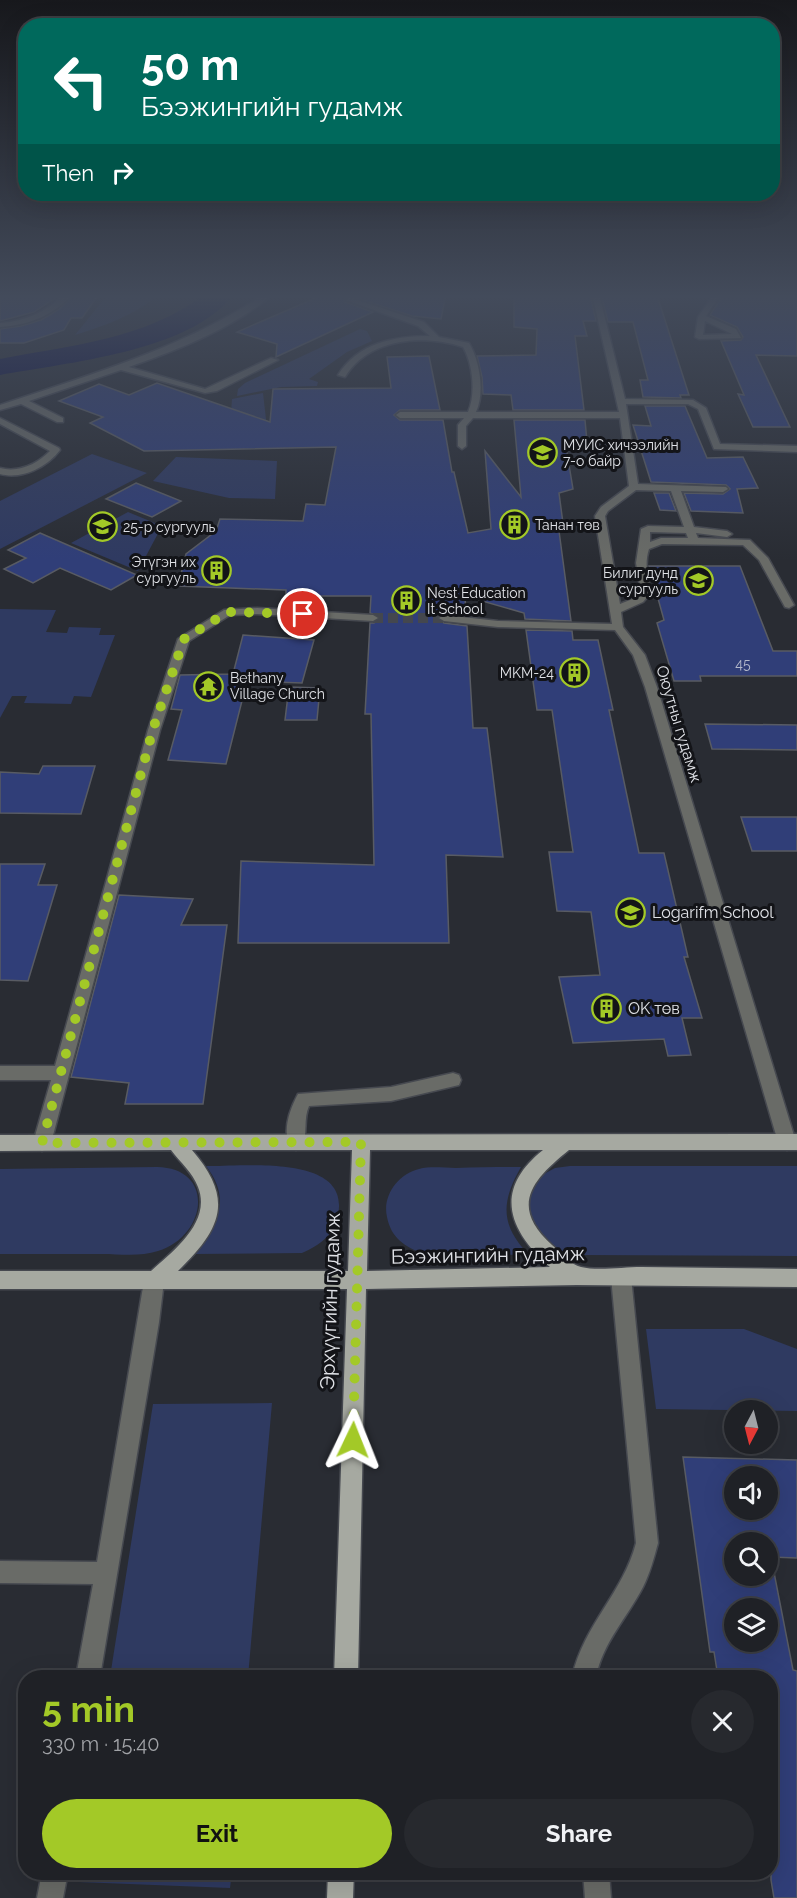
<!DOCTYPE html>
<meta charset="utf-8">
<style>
:root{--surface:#1f2126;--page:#27292e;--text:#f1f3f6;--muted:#a1a3a7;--line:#3c3e43;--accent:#a3c927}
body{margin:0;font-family:Raleway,sans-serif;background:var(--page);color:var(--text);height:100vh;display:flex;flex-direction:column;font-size:22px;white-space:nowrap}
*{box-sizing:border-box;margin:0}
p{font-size:20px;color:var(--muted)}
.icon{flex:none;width:33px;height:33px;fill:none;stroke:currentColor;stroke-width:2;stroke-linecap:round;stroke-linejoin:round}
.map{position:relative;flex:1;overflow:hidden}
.sheet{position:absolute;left:18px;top:1670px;width:760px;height:210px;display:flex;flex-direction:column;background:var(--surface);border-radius:24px;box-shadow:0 6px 24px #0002,0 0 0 2px var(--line)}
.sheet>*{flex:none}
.top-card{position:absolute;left:18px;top:18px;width:762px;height:183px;border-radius:24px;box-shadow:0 6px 24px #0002,0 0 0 2px var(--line);background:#00695c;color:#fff;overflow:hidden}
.needle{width:39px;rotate:187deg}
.controls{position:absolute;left:724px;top:1400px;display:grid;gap:12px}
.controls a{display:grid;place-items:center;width:54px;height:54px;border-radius:50%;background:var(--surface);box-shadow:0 6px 24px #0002,0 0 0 2px var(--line);font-size:30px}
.pin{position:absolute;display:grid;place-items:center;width:51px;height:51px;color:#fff;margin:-26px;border:3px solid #fff;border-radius:50%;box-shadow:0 2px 6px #0007}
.me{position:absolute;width:66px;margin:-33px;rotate:2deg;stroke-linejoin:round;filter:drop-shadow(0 0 4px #0008)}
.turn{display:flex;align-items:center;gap:21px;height:126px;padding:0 24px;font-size:27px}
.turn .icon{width:78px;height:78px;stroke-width:2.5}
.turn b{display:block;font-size:42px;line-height:51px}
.then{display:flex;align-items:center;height:57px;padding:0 24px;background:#0003;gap:12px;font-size:22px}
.round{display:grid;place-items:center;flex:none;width:63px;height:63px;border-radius:32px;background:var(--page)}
.head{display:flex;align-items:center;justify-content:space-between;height:102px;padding:0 24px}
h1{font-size:36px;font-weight:700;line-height:45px;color:var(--accent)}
.primary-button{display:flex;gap:12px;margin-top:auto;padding:12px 24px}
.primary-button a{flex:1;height:69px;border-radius:36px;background:var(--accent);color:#111;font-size:24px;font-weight:700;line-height:69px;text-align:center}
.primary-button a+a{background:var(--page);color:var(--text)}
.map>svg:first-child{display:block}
.green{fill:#2f3a61}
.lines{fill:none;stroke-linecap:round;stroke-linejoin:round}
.river{fill:#080c42;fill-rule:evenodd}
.building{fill:#303e78;stroke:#585b63;stroke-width:1.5;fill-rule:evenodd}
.minor-tunnel{stroke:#44474e;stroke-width:10;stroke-dasharray:10 5;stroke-linecap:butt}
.minor-casing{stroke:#464950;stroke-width:3}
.major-casing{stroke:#464950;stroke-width:3}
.minor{fill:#696b67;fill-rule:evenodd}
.major{fill:#a6a9a1;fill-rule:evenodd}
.route{stroke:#a3c927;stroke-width:10;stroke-dasharray:0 18}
.labels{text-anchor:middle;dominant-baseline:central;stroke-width:6;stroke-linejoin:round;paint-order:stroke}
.far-poi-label{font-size:14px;fill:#e0e2e7;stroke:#131418;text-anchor:start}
.number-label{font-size:14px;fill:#b4b9cb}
.street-label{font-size:16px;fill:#e0e2e7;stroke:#131418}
.poi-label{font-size:16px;fill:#e0e2e7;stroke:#131418;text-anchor:start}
.near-street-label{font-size:20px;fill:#e0e2e7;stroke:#131418}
</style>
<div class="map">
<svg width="797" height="1898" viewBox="0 0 797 1898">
<rect width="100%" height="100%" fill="#292c33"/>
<path class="green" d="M108,294H159C134,316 106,325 75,335Z
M360,329L367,331L372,341L347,352L309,379L318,382L317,386L281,387L237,396L238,389L245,383Z
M263,393L267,428L230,429L232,399Z
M92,454L147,473L0,549V501Z
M176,457L277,461L275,499L229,498L153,481Z
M128,512L162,526L138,571L71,543Z
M0,609L56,610L46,632L67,633L69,627L101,628L99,635H115L91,697L74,696L71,704L24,703L27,696H12L0,718Z
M206,1166C242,1167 351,1153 338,1215C334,1235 320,1245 302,1253L194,1254C216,1224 233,1201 206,1166Z
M570,1166H797V1256L581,1255L557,1250L534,1228L528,1210V1196L540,1176L555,1168Z
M157,1167C216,1168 207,1236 158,1251C140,1257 120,1254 102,1254C68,1254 34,1254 0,1254V1169Z
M521,1167C501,1202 500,1225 529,1255L424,1254C405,1247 391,1238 387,1217C382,1196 398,1174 419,1169C431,1166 444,1168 456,1168C478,1167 499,1167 521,1167Z
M646,1329H744L797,1349V1411L656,1409Z
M272,1403L248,1677H110L153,1404Z
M79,1872H232L230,1888L78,1882Z"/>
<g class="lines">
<path class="river" d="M205,294H233C194,351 64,363 0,375V359C71,345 145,340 205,294Z"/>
</g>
<path class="building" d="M0,294H61L34,312L0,321Z
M74,294H99L82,318H71L64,330L24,343H0V329L21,326L41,320L58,310Z
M325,294H446L441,319L412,316L347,295L344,299L345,302L373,312L276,357L277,344L237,332Z
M514,294H590L596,321H583L587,336H575L584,410H513L511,395L483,394L482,377L477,356L536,355L537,329L514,327Z
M601,294L657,295L689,395H680L681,398L643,397L640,380H648L633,322H608Z
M797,294V356L756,355L790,427H753L738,394L744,395L721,341L741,340L743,337L737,327L710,315L723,295Z
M429,356L440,410H400L394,415L400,420H443L452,472H454L468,533L491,529L485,451L521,497L514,420H585L587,442L565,441L573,489L559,493L564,531H559L571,621L525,619L524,613L465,596L466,615L444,613L437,617L444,623L467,626L473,728H487L503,857L446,855L449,943H238L241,861L374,865L371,714H365L370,623H374L380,617L370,613L371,596H286V590L178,586L186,554L216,531L220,519L303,521L306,504L325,505L336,447L144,451L90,423L103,417L59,401L99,384L129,395L157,383L270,422L273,389L391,388L387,357Z
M645,406H685L707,458L743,457L758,488L737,489L743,513L691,511L684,493L723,494L730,489L726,485L651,482L633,425L651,426Z
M136,483L181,501L152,517L106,499Z
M654,493H669L676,511L660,510Z
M40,533L137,575L111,590L60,568L33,583L4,569L26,558L8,550Z
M649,566H740L773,651H797V676H700L701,681H674L657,623L664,620Z
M526,630L572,631L573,640H598L613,710H609L639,853H664L688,957H684L702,1018H682L691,1055L668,1056L664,1039L573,1043L559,977L600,975L591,912L557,911L549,852H573L552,710H537Z
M243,635L314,640L302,683L247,681L226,764L168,760L182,710L171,709L180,675L233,674Z
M289,687L320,688L317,720H285Z
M705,724L797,725V750L712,749Z
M43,766H95L81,814L0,813V772L39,774Z
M741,817H797V851H752Z
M0,864H45L38,885H57L28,981L0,980Z
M119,895L193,899L181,925H227L203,1104H125L129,1083L71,1077Z
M683,1457L797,1460V1558L771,1557L793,1670L797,1671V1898H774L771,1880V1677H718L714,1652H710ZM735,1476H768V1509H735ZM735,1542H768V1575H735ZM735,1608H768V1641H735Z"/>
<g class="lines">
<path class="minor-tunnel" d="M373,618H444"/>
<defs>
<path id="minor" d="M65,294H72C53,316 29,325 0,327V323C26,321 46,312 65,294Z
M265,294H273C234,328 178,350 129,367L205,389L271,358L278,360L217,391L205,393L121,370L29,401L63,418V422H57L21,404L0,410V405C92,374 183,348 265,294Z
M592,294H599L625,399L693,400L706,408L720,444L797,446V452L714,449L698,409L688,404H626L638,484L726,487L728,489L723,492L681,491L694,527L727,531L732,534L727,537L696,533L698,538L750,540L768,558L794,605L789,608L785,607L759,560L743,545L662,544L649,549C644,564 648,578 651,593L643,602L621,612L623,627L645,655L657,687L796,1142L793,1147L787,1150L781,1147L778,1142L645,687L633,655L615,630L498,627L444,621L439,618L444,615L498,621L612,624L595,516L601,507L629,486L620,418H473L466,426V446L462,449L458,446V425L464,418H400L396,415L400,412H468C476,394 473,364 463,347C423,334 369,338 345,377L338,375C358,343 394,336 430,336L418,326L346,300L348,297L424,322L439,337L469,343C480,361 485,393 476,412H619ZM636,490L671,491L684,527L648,526L641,529L636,563L641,592L635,598L620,604L605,516L608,511ZM650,532L686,533L688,538H661L650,542Z
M714,294H721L706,316L736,329L741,338L699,339L695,337L698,317ZM705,321L730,333L732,334L703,335Z
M0,418L59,448L60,450C47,467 22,480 0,474V468C19,473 37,464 50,451L0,424Z
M257,608L373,615L378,618L373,621L257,614L230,615L189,641L160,730L51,1143L48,1148L42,1151L36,1148L33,1143L51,1080H0V1066H55L148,730L178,639L224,610Z
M453,1073L459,1075L461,1080L459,1085L391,1101L309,1106C303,1119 308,1134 302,1147L296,1150L290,1147C282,1130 290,1109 298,1094L391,1087Z
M621,1268L628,1271L631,1277L658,1543C654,1558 650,1573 643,1587C627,1618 603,1642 596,1677H572C584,1624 623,1593 636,1543L611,1277L614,1271Z
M154,1272L161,1275L164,1281L159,1322L100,1677H76L93,1584L0,1583V1561L97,1562L144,1281L147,1275Z
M42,1872H68L63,1898H37Z
M583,1872H609L611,1898H585Z"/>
<path id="major" d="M797,1134V1150H569C532,1180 509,1206 552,1245C560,1252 571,1265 581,1267C597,1271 624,1267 641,1267C693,1268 745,1268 797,1269V1287L577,1285L366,1289L358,1677H334L347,1289H0V1271H151C173,1251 212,1222 198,1187C193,1173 180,1162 171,1150L0,1151V1135ZM192,1150H352L348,1271H178C221,1229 235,1200 192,1150ZM370,1150H543C493,1190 508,1230 550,1267L367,1271Z
M328,1872H354L353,1898H327Z"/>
</defs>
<use href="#minor" class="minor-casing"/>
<use href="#major" class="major-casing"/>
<use href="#minor" class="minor"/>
<use href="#major" class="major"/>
</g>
<linearGradient id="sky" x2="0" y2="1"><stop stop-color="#17181c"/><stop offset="0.53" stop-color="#434b5b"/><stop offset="1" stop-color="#434b5b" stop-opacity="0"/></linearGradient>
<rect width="797" height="560" fill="url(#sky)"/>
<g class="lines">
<path class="route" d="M303,614L228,612L184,639L153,729L42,1143L361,1142L353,1440"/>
</g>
<defs>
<symbol id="university-ring" viewBox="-11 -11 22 22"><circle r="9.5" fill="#131418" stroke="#a3c927" stroke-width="1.5"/><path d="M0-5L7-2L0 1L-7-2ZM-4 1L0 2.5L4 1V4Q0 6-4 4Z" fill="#a3c927"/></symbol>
<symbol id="building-ring" viewBox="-11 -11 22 22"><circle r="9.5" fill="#131418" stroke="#a3c927" stroke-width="1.5"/><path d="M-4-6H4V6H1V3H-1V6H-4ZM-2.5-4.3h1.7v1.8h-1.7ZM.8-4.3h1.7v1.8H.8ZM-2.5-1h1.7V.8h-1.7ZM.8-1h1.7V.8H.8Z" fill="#a3c927"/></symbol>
<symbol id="school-ring" viewBox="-11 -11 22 22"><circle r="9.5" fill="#131418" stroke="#a3c927" stroke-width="1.5"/><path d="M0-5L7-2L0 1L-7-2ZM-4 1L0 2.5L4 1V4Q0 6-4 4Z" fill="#a3c927"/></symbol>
<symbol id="temple-ring" viewBox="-11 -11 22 22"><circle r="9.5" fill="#131418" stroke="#a3c927" stroke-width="1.5"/><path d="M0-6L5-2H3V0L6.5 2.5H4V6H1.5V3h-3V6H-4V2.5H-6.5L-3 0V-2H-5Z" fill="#a3c927"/></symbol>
</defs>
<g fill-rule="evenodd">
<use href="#university-ring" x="526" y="436" width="33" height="33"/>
<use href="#building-ring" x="498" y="508" width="33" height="33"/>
<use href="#school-ring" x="86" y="510" width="33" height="33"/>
<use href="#building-ring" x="200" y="554" width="33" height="33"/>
<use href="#university-ring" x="682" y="564" width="33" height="33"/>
<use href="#building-ring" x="390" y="584" width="33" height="33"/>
<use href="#building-ring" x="558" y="656" width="33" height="33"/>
<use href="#temple-ring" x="192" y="670" width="33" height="33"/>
<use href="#school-ring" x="614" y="896" width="33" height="33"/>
<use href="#building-ring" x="590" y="992" width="33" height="33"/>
</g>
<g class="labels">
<g class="far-poi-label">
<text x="563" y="445">МУИС хичээлийн<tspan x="563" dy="16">7-о байр</tspan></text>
<text x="535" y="525">Танан төв</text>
<text x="123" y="527">25-р сургууль</text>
<text x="196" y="562" text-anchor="end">Этүгэн их<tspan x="196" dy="16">сургууль</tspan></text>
<text x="678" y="573" text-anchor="end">Билиг дунд<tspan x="678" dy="16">сургууль</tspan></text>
<text x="427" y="593">Nest Education<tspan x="427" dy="16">It School</tspan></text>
<text x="554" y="673" text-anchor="end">MKM-24</text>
<text x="230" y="678">Bethany<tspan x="230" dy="16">Village Church</tspan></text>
</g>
<g class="number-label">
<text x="743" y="664">45</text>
</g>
<g class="street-label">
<text transform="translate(679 724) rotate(73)">Оюутны гудамж</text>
</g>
<g class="poi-label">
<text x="652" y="912">Logarifm School</text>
<text x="628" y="1008">OK төв</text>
</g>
<g class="near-street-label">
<text transform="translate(488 1255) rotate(-1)">Бээжингийн гудамж</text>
<text transform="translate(330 1301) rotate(-88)">Эрхүүгийн гудамж</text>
</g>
</g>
</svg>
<div class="controls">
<a><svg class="needle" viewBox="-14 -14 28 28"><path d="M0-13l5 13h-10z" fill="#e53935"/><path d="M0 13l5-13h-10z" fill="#a1a3a7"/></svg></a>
<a><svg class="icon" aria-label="sound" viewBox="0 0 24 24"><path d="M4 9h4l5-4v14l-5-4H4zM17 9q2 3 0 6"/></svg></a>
<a><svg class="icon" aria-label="search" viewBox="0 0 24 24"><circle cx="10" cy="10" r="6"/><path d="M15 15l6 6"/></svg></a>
<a><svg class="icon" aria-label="layers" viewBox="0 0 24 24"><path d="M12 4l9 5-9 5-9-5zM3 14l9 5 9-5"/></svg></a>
</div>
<div class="pin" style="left:303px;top:614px;background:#d93025"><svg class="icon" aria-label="arrive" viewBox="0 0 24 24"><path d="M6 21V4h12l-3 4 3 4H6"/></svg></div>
<svg class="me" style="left:353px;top:1440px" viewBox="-20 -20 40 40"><path d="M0-17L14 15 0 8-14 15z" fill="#a3c927" stroke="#fff" stroke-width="4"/></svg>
<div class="top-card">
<div class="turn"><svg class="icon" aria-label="left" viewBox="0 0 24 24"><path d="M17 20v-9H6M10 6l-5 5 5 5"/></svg><div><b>50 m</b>Бээжингийн гудамж</div></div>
<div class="then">Then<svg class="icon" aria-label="right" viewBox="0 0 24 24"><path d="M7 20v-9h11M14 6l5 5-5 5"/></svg></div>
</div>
<section class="sheet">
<div class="head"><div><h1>5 min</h1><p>330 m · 15:40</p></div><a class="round"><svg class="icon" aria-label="close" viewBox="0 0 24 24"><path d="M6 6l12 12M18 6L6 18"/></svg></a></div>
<div class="primary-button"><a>Exit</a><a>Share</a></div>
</section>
</div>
